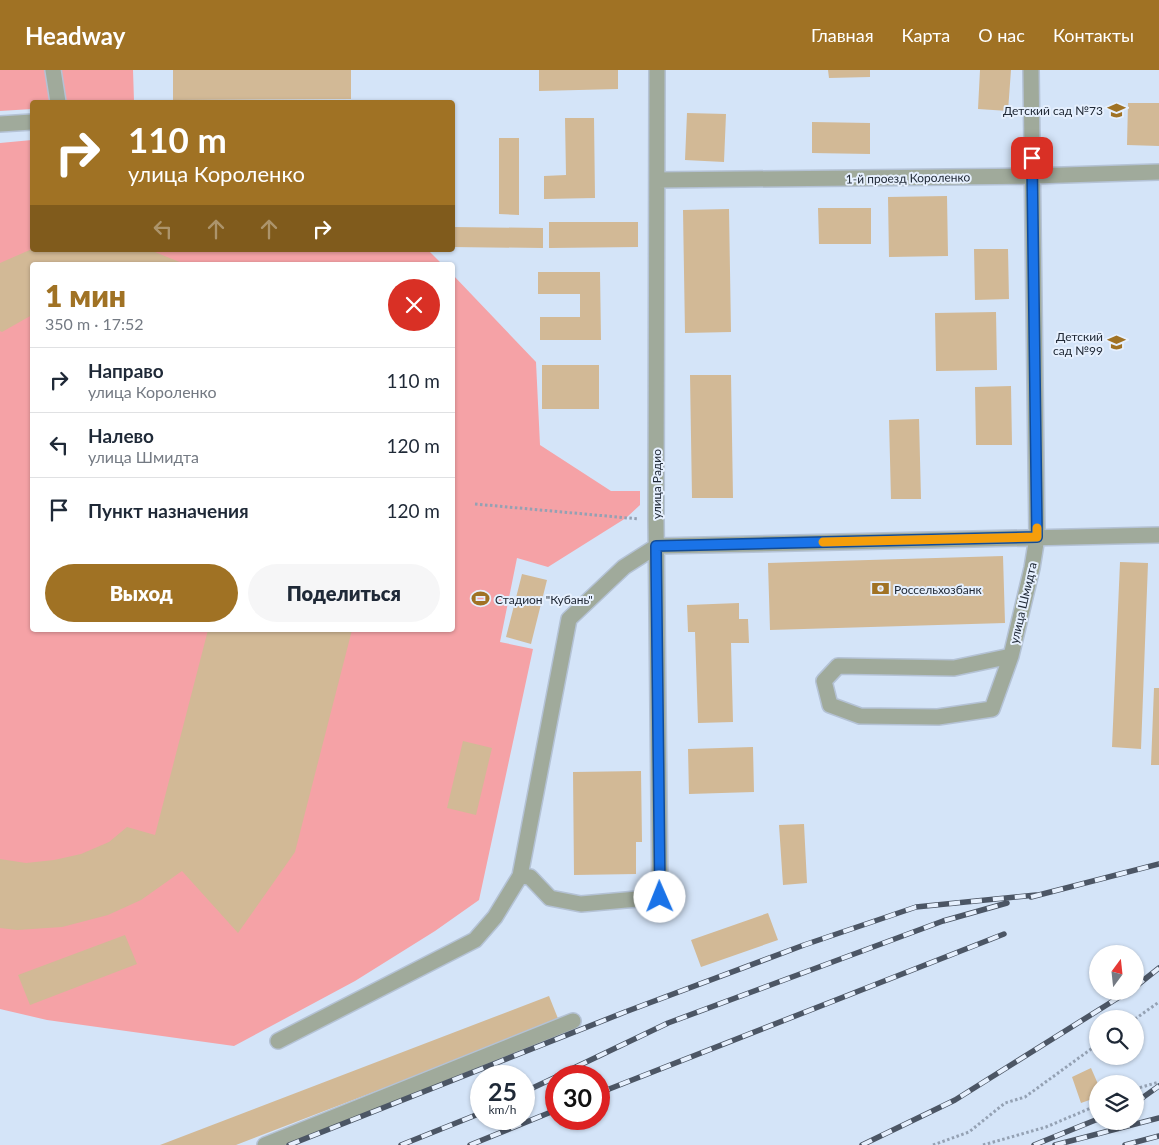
<!DOCTYPE html>
<html lang="ru">
<meta charset="utf-8">
<style>
:root{--surface:#fff;--page:#f6f6f7;--text:#1f2937;--muted:#747a83;--line:#e0e1e3;--accent:#a07224}
body{margin:0;font-family:Lato,sans-serif;background:var(--page);color:var(--text);height:100vh;display:flex;flex-direction:column;font-size:19px;white-space:nowrap}
*{box-sizing:border-box;margin:0}
p{font-size:16px;color:var(--muted)}
.icon{flex:none;width:28px;height:28px;fill:none;stroke:currentColor;stroke-width:2;stroke-linecap:round;stroke-linejoin:round}
.map{position:relative;flex:1;overflow:hidden}
.panel{position:absolute;left:30px;top:192px;width:425px;height:370px;display:flex;flex-direction:column;background:var(--surface);border-radius:5px;box-shadow:0 1px 4px #0004}
.panel>*{flex:none}
.banner{position:absolute;left:30px;top:30px;width:425px;height:152px;border-radius:5px;box-shadow:0 1px 4px #0004;background:#a07224;color:#fff;overflow:hidden}
.needle{width:32px;rotate:15deg}
.tools{position:absolute;left:1089px;top:875px;display:grid;gap:10px}
.tools a{display:grid;place-items:center;width:55px;height:55px;border-radius:50%;background:var(--surface);box-shadow:0 1px 4px #0004;font-size:25px}
.speed{position:absolute;left:470px;top:995px;display:flex;gap:10px;font-size:25px;font-weight:700;text-align:center}
.speed>*{display:grid;place-content:center;width:65px;height:65px;border-radius:50%;background:var(--surface);box-shadow:0 1px 4px #0004;line-height:1}
.speed small{font-size:12px;font-weight:400}
.speed .limit{border:8px solid #d22;background:#fff;color:#111}
.pin{position:absolute;display:grid;place-items:center;width:42px;height:42px;color:#fff;margin:-21px;border-radius:10px;box-shadow:0 2px 8px #0006}
.me{position:absolute;width:55px;margin:-28px;rotate:359deg;stroke-linejoin:round;filter:drop-shadow(0 0 4px #0008)}
.turn{display:flex;align-items:center;gap:18px;height:105px;padding:0 15px;font-size:22px}
.turn .icon{width:65px;height:65px;stroke-width:2.5}
.turn b{display:block;font-size:35px;line-height:42px}
.lanes{display:flex;align-items:center;height:48px;padding:0 15px;background:#0003;justify-content:center;gap:25px;direction:ltr}
.lanes .off{opacity:.35}
.round{display:grid;place-items:center;flex:none;width:52px;height:52px;border-radius:26px;background:var(--page)}
.head{display:flex;align-items:center;justify-content:space-between;height:85px;padding:0 15px}
h1{font-size:30px;font-weight:800;line-height:38px;color:var(--accent)}
.action{display:flex;gap:10px;margin-top:auto;padding:10px 15px}
.action a{flex:1;height:58px;border-radius:30px;background:var(--accent);color:#fff;font-size:20px;font-weight:800;line-height:58px;text-align:center}
.action a+a{background:var(--page);color:var(--text)}
ul{padding:0;list-style:none}
li{display:flex;align-items:center;gap:15px;height:65px;padding:0 15px;border-top:1px solid var(--line)}
li div{flex:1}
li b{display:block;font-size:19px}
li em{font-style:normal}
header{display:flex;align-items:center;gap:30px;box-sizing:border-box;height:70px;padding:0 25px;background:var(--accent);color:#fff}
header strong{font-size:24px}
nav{display:flex;gap:28px;margin-inline-start:auto;font-size:18px}
.map>svg:first-child{display:block}
.green{fill:#f5a2a6}
.building{fill:#d2b996}
.lines{fill:none;stroke-linecap:round;stroke-linejoin:round}
.minor-casing{stroke:#b4c2d5;stroke-width:18}
.path{stroke:#94a1b3;stroke-width:3;stroke-dasharray:2.5 2.5;stroke-linecap:butt}
.minor{stroke:#a0aa9b;stroke-width:15}
.rail-casing{stroke:#4c5665;stroke-width:5.5}
.rail{stroke:#e6f0fe;stroke-width:4;stroke-dasharray:11;stroke-linecap:butt}
.route-casing{stroke:#114b97;stroke-width:12}
.route{stroke:#1a73e8;stroke-width:9}
.slow{stroke:#f59e0b;stroke-width:9}
.labels{text-anchor:middle;dominant-baseline:central;stroke-width:4;stroke-linejoin:round;paint-order:stroke}
.poi-label{font-size:12px;fill:#202936;stroke:#e6f0fe;text-anchor:end}
.street-label{font-size:12px;fill:#202936;stroke:#e6f0fe}
</style>
<header>
<strong>Headway</strong>
<nav><a>Главная</a><a>Карта</a><a>О нас</a><a>Контакты</a></nav>
</header>
<div class="map">
<svg width="1159" height="1075" viewBox="0 0 1159 1075">
<rect width="100%" height="100%" fill="#d4e4f8"/>
<path class="green" d="M0,0H133L134,31L32,32V39L0,41Z
M32,70V180H428L443,195H32V560H452L453,205L536,292L540,375L611,421H640V435L626,448L548,497L517,488L500,572L533,579L479,830L435,861L355,911L234,976L47,950L0,939V73Z"/>
<path class="building" d="M173,0H351V29L173,30Z
M539,0H618V19L539,21Z
M828,0H870V7L829,8Z
M980,0H1011L1008,41L978,39Z
M1128,33H1159V76L1127,75Z
M687,43L726,44L724,92L685,90Z
M565,48H594L595,128L544,129V106L566,105Z
M812,52L870,53V84L812,83Z
M499,68H519V145L499,144Z
M947,126L948,186L889,187L888,127Z
M818,138H871V174H819Z
M729,139L731,262L685,263L683,140Z
M549,152H638V177L549,178Z
M452,157L543,158V178L452,177Z
M32,179L150,180L187,195H32V245L2,262L0,261V193Z
M974,179H1008L1009,229L975,230Z
M538,202H600L601,270H540V247H580V224H538Z
M996,242L997,300L936,301L935,243Z
M542,295H599V339H542Z
M690,305H731L733,428H692Z
M1011,316L1012,375H976L975,317Z
M919,349L921,429H891L889,350Z
M1003,486L1005,553L770,560L768,493Z
M1120,492L1148,493L1141,679L1112,677Z
M522,504L547,510L531,574L506,567Z
M739,533V549H748L749,573H731L733,652L698,653L695,562H688L687,535Z
M208,560H352L295,782L238,863L182,801L141,830L108,845L62,857L17,860L0,858V789L26,793L54,790L81,784L109,772L127,757L155,765Z
M1154,618H1159V695H1151Z
M463,671L492,678L476,745L447,738Z
M753,677L754,722L689,724L688,679Z
M641,701L642,772H636V804L574,805L573,702Z
M804,754L807,813L783,815L779,755Z
M768,843L778,870L701,897L691,870Z
M125,865L137,894L30,935L18,905Z
M549,926L559,951L236,1075H160Z
M1091,998L1098,1014V1027L1081,1033L1072,1007Z"/>
<g class="lines">
<defs>
<path id="minor" d="M53,0L58,32
M0,54L32,52
M657,110L1033,106L1159,102
M1011,586L954,598L838,596L824,611L830,635L860,646L938,647L992,639L1011,586L1032,498L1037,467L1031,0
M520,806L530,807L550,828L581,834L660,827L656,450L657,0
M278,971L475,870L495,847L520,806L569,549L624,497L657,476L1159,465
M265,1075L573,951"/>
</defs>
<use href="#minor" class="minor-casing"/>
<path class="path" d="M475,434L639,449
M1135,949L1159,932
M1135,1019L1159,1012
M933,1075L969,1062L1005,1033L1025,1027L1098,974
M983,1075L1046,1057L1098,1035"/>
<use href="#minor" class="minor"/>
<defs>
<path id="rail" d="M1031,827L1159,794
M1135,917L1159,898
M557,1006L668,953L943,851L1007,833
M524,1022L556,1007
M599,1023L1004,864
M1135,1033L1159,1016
M289,1075L625,942L804,875L916,837L1036,825
M401,1075L481,1043
M470,1075L556,1040
M862,1075L955,1030L1129,921
M1034,1075L1098,1049
M1055,1075L1159,1048
M1125,1075L1159,1066"/>
</defs>
<use href="#rail" class="rail-casing"/>
<use href="#rail" class="rail"/>
</g>
<g class="lines">
<defs>
<path id="route" d="M660,827L656,476L1037,467L1032,88"/>
</defs>
<use href="#route" class="route-casing"/>
<use href="#route" class="route"/>
<path class="slow" d="M823,472L1037,467V458"/>
</g>
<defs>
<symbol id="school-bare" viewBox="-9 -9 18 18"><path d="M0-5L7-2L0 1L-7-2ZM-4 1L0 2.5L4 1V4Q0 6-4 4Z" fill="#a07224" stroke="#e6f0fe" stroke-width="2.5" paint-order="stroke"/></symbol>
<symbol id="bank-bare" viewBox="-9 -9 18 18"><path d="M-6-4H6V4H-6ZM0-2.3a2.3 2.3 0 1 0 0 4.6a2.3 2.3 0 1 0 0-4.6Z" fill="#a07224" stroke="#e6f0fe" stroke-width="2.5" paint-order="stroke"/></symbol>
<symbol id="stadium-bare" viewBox="-9 -9 18 18"><path d="M0-5a6.5 5 0 1 0 0 10a6.5 5 0 1 0 0-10ZM-3.5-1.8h7v3.6h-7Z" fill="#a07224" stroke="#e6f0fe" stroke-width="2.5" paint-order="stroke"/></symbol>
</defs>
<g fill-rule="evenodd">
<use href="#school-bare" x="1104" y="28" width="25" height="25"/>
<use href="#school-bare" x="1104" y="260" width="25" height="25"/>
<use href="#bank-bare" x="868" y="506" width="25" height="25"/>
<use href="#stadium-bare" x="468" y="516" width="25" height="25"/>
</g>
<g class="labels">
<g class="poi-label">
<text x="1103" y="40">Детский сад №73</text>
<text x="1103" y="266">Детский<tspan x="1103" dy="14">сад №99</tspan></text>
<text x="894" y="519" text-anchor="start">Россельхозбанк</text>
<text x="495" y="529" text-anchor="start">Стадион "Кубань"</text>
</g>
<g class="street-label">
<text transform="translate(908 108) rotate(-1)">1-й проезд Короленко</text>
<text transform="translate(656 414) rotate(-90)">улица Радио</text>
<text transform="translate(1023 533) rotate(-77)">улица Шмидта</text>
</g>
</g>
</svg>
<div class="tools">
<a><svg class="needle" viewBox="-14 -14 28 28"><path d="M0-13l5 13h-10z" fill="#e53935"/><path d="M0 13l5-13h-10z" fill="#747a83"/></svg></a>
<a><svg class="icon" aria-label="search" viewBox="0 0 24 24"><circle cx="10" cy="10" r="6"/><path d="M15 15l6 6"/></svg></a>
<a><svg class="icon" aria-label="layers" viewBox="0 0 24 24"><path d="M12 4l9 5-9 5-9-5zM3 14l9 5 9-5"/></svg></a>
</div>
<div class="speed"><div>25<small>km/h</small></div><div class="limit">30</div></div>
<div class="pin" style="left:1032px;top:88px;background:#d93025"><svg class="icon" aria-label="arrive" viewBox="0 0 24 24"><path d="M6 21V4h12l-3 4 3 4H6"/></svg></div>
<svg class="me" style="left:660px;top:827px" viewBox="-20 -20 40 40"><circle r="19" fill="#fff"/><path d="M0-13L10 11 0 6-10 11z" fill="#1a73e8"/></svg>
<div class="banner">
<div class="turn"><svg class="icon" aria-label="right" viewBox="0 0 24 24"><path d="M7 20v-9h11M14 6l5 5-5 5"/></svg><div><b>110 m</b>улица Короленко</div></div>
<div class="lanes"><svg class="icon off" aria-label="left" viewBox="0 0 24 24"><path d="M17 20v-9H6M10 6l-5 5 5 5"/></svg><svg class="icon off" aria-label="ahead" viewBox="0 0 24 24"><path d="M12 20V5M6 11l6-6 6 6"/></svg><svg class="icon off" aria-label="ahead" viewBox="0 0 24 24"><path d="M12 20V5M6 11l6-6 6 6"/></svg><svg class="icon" aria-label="right" viewBox="0 0 24 24"><path d="M7 20v-9h11M14 6l5 5-5 5"/></svg></div>
</div>
<section class="panel">
<div class="head"><div><h1>1 мин</h1><p>350 m · 17:52</p></div><a class="round" style="background:#d93025;color:#fff"><svg class="icon" aria-label="close" viewBox="0 0 24 24"><path d="M6 6l12 12M18 6L6 18"/></svg></a></div>
<ul>
<li><svg class="icon" aria-label="right" viewBox="0 0 24 24"><path d="M7 20v-9h11M14 6l5 5-5 5"/></svg><div><b>Направо</b><p>улица Короленко</p></div><em>110 m</em></li>
<li><svg class="icon" aria-label="left" viewBox="0 0 24 24"><path d="M17 20v-9H6M10 6l-5 5 5 5"/></svg><div><b>Налево</b><p>улица Шмидта</p></div><em>120 m</em></li>
<li><svg class="icon" aria-label="arrive" viewBox="0 0 24 24"><path d="M6 21V4h12l-3 4 3 4H6"/></svg><div><b>Пункт назначения</b></div><em>120 m</em></li>
</ul>
<div class="action"><a>Выход</a><a>Поделиться</a></div>
</section>
</div>
